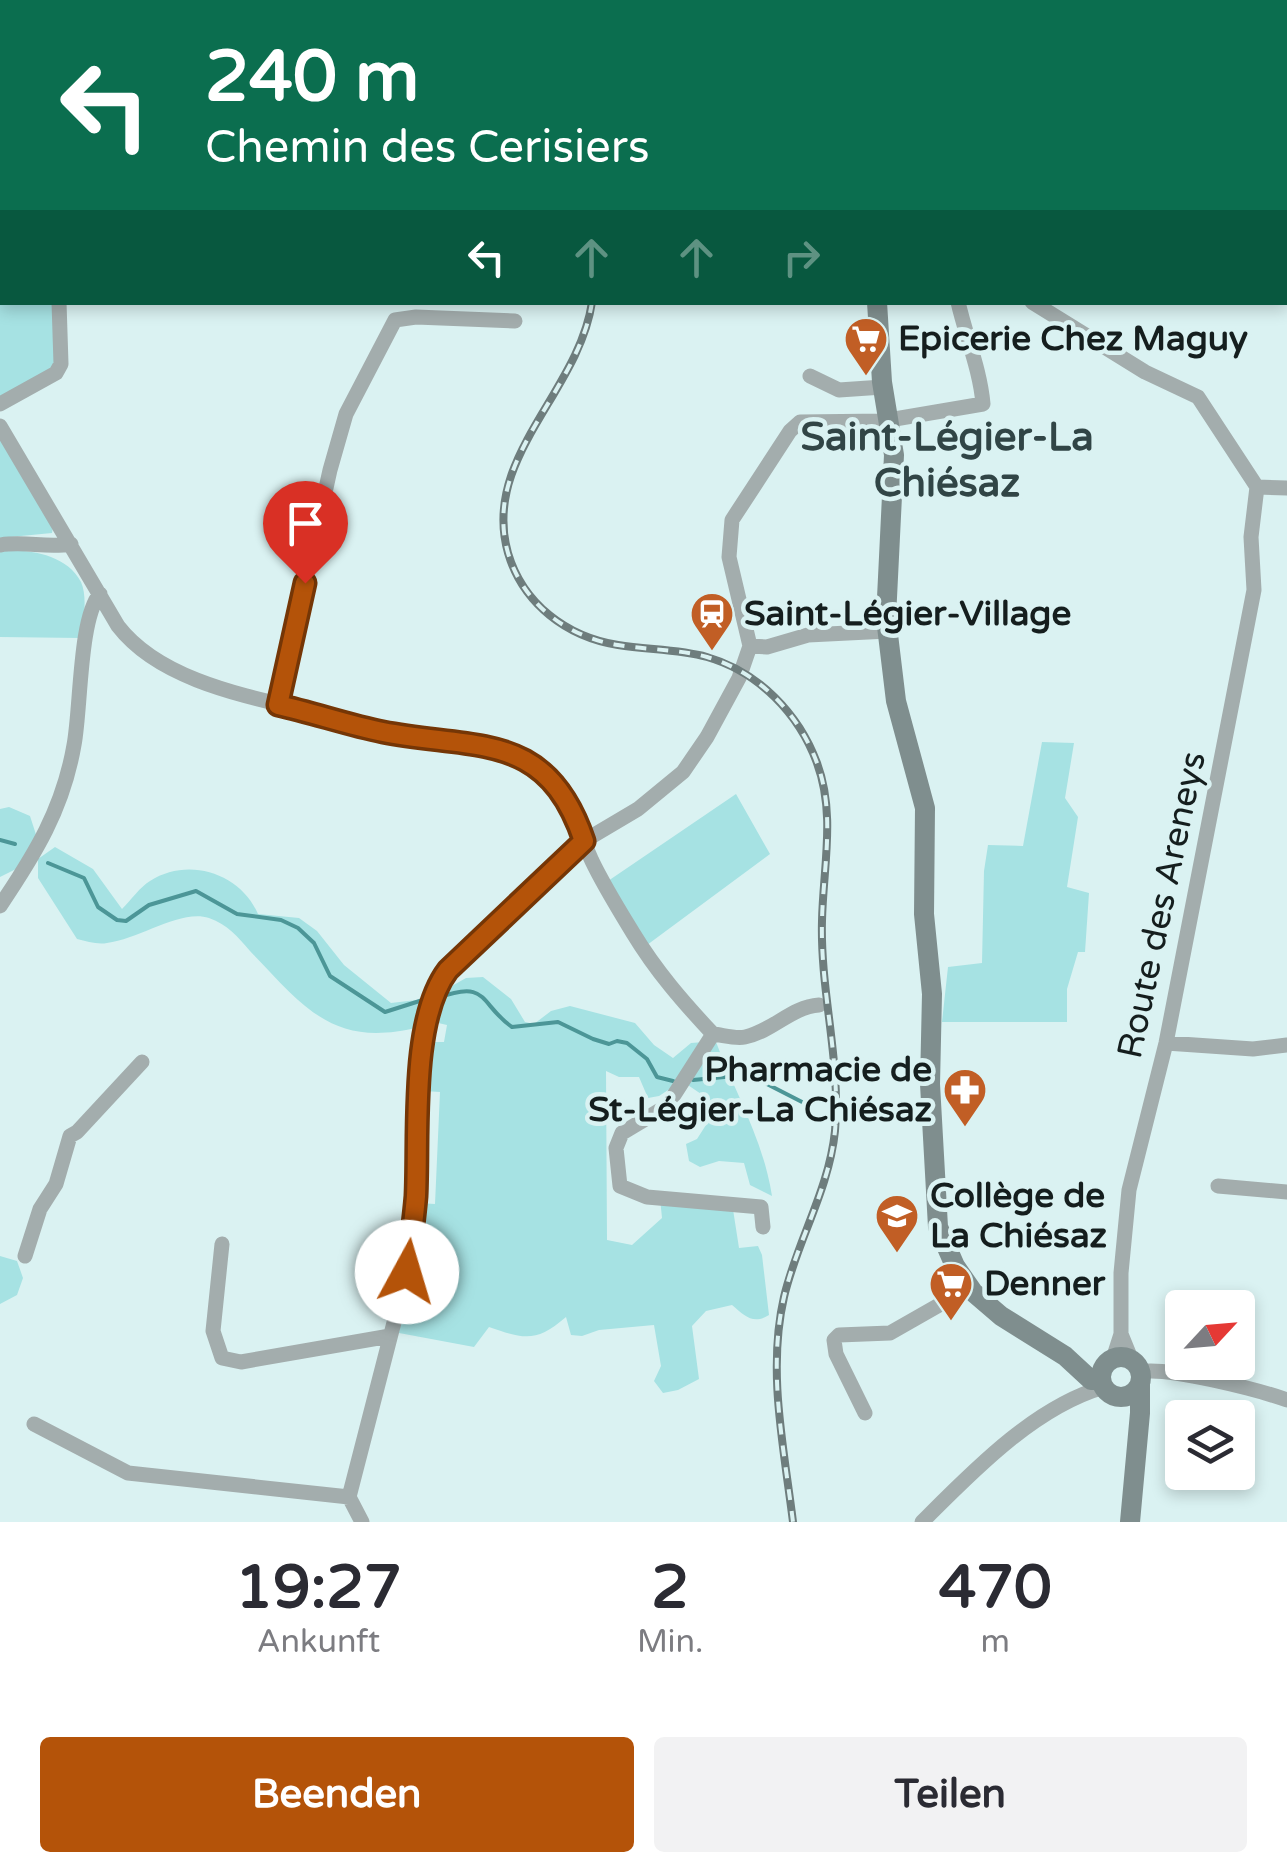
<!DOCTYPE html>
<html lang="de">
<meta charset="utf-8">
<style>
:root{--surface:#fff;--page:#f2f2f3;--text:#2b2b33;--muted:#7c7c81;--accent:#b45309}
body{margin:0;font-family:"Varela Round",sans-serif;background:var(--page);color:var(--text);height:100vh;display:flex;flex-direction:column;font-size:38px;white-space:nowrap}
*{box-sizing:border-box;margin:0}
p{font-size:32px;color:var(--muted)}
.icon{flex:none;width:55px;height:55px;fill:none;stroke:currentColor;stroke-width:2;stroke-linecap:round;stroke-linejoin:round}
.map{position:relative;height:1522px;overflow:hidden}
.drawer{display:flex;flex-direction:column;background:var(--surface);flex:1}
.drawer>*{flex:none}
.hud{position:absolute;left:0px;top:0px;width:1288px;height:305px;box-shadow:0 5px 15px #0003;background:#0b6e4f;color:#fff;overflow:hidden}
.needle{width:65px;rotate:64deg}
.buttons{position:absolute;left:1165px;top:1290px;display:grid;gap:20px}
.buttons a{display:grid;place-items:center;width:90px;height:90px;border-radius:10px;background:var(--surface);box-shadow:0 5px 15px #0003;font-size:50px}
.pin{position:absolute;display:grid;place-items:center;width:85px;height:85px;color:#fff;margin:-102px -42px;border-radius:50% 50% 50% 0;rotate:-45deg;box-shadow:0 0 10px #0007}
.pin .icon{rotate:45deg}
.me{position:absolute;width:110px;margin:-55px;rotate:6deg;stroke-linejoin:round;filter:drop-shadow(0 0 8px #0008)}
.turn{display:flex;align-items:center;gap:35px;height:210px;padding:0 40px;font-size:45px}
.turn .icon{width:130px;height:130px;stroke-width:2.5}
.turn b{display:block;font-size:70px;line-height:85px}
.lanes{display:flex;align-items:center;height:95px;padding:0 40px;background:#0003;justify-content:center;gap:50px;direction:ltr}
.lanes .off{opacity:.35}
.eta{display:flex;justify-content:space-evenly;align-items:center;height:170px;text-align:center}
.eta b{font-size:60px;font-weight:700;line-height:70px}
.primary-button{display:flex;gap:20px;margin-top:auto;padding:20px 40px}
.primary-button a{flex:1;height:115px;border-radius:10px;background:var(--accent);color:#fff;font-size:40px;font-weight:700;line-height:115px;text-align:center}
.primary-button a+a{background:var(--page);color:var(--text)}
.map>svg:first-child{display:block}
.green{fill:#a6e2e3}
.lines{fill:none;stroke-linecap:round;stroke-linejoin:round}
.stream{stroke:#4c9697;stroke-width:4}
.street{stroke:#a3adad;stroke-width:15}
.secondary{stroke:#7f8e8e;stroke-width:20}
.rail-casing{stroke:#6e7d7d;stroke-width:8}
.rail{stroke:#daf2f2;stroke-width:4;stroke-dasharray:11;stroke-linecap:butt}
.route-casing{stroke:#753606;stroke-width:25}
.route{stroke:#b45309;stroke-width:18}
.labels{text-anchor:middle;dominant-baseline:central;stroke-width:9;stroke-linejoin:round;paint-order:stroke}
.poi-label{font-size:35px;font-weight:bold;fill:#151e1e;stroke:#daf2f2;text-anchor:start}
.street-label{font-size:35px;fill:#151e1e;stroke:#daf2f2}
.quarter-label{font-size:40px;font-weight:bold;fill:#314546;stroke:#daf2f2}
</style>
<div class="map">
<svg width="1287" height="1522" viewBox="0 0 1287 1522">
<rect width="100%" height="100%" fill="#daf2f2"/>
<path class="green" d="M0,121L2,302L54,303L56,356L52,368L0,398Z
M0,437L53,527L52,533L0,538Z
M12,550C37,551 68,557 81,582C88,598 83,622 81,638L0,637V552Z
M1042,742L1074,743L1065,798L1078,817L1067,887L1089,893L1085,952H1078L1067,989V1022H942L948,967L982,963L984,871L988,845L1023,846Z
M736,794L770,854L647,945L608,881Z
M9,807L30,816L40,847L20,867L0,877V809Z
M55,847L93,869L122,909C131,900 140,887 150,881C189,856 241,874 258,914L299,918L317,931L344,965L391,1003L425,999L419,1027C333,1049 304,1007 250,951C237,936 228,925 209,918C180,909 140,939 107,943C97,945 87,941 77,939L38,878V859Z
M483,977L511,999L525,1022L534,1024L551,1011L570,1006L635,1023L654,1045L673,1058L691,1043L704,1042L713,1034C733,1089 763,1138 772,1196L750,1185L744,1163L719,1161L700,1167L689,1161L686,1144L697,1139L713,1114L704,1096L682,1081L659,1096L648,1098L639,1077H619L606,1071L607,1240L632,1245L662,1218L660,1198L732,1203L739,1248L758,1246L762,1255L769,1315C753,1325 745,1316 732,1305L706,1311L692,1326L699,1379L678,1390L663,1393L654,1381L661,1366L654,1325L599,1330L582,1336L571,1335L566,1317C536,1343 524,1339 489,1327L474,1347L399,1333L419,1203L435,1204L440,1092L424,1091C425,1073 431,1060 429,1042H444L447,1025L434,1022L435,1001L442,999L443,991L466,978Z
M0,1256L17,1261L23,1278L17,1295L0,1304Z"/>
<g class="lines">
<path class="stream" d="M0,840L15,844
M48,863L84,878L98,907L117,920L126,921L149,905L196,891L237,914L281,920L298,928L314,943L330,976L385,1012L429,998
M438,998C489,979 479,1004 512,1027L558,1022L593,1039L609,1044L617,1041L627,1043L647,1059L657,1077L673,1081
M693,1080L745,1075L755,1078L804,1103L821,1123"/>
<path class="street" d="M840,0V2
M1078,2L1084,0
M1032,302L1145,372L1198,397L1257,487L1287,488
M810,376L839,390L883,387
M0,404L56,373L61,364L59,302
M0,426L118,626C165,687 266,699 337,718C356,724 375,731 395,734C434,739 486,738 522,756C562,777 575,823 592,861C604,886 619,910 633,933C656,971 683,1002 713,1034C723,1035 735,1039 745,1037C773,1031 791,1007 819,1005
M0,545C24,541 47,548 71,544
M750,646L767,647L808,635L888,631
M278,705L330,470L346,414L395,320L416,317L515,321
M0,906C35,854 63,809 74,745C81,709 79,618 100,594
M713,1034L667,1106L622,1133L616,1148L620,1186L647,1197L761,1207L763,1227
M1166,1043L1253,1049L1287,1045
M1218,1186L1287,1192
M222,1244L213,1331L222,1358L241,1362L390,1336
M25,1256L40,1209L56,1184L70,1136L77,1132L142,1062
M1121,1334L1132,1361
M1113,1359L1121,1334V1273L1129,1190L1166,1043L1254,590L1251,537L1257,487
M1140,1372C1166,1366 1259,1390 1287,1400
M865,1413L836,1354L834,1340L839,1335L890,1333L969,1288
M34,1424L128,1473L349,1497
M362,1522L349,1497L407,1272L415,1200L420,1076L428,1011L437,985L560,861L584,841L638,809L683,772L707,737L739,678L750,646L729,557L732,520L790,431L800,422L883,421L983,404C980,369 966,337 958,302
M922,1522C972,1472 1034,1407 1104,1387"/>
<path class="secondary" d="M654,0L656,2
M877,302L882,382L894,455L886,618L896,701L925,808L924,914L932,994L930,1084L938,1227L955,1266L973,1292L1001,1316L1065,1356L1091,1380L1101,1379
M1101 1377a20 20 0 1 1 40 0a20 20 0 1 1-40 0Z
M1130,1522L1140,1413V1383"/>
<defs>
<path id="rail" d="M32,0L34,2
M592,302C579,392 481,458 508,553C523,604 567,637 618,645C648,650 678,649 707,657C759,672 799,714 817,763C836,814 823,868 822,921C820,991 841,1061 835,1131C829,1190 797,1241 784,1297C767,1371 784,1448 793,1522"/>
</defs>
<use href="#rail" class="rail-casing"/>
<use href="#rail" class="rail"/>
</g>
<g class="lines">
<defs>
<path id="route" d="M305,583L278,705C314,713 348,725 383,732C476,750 547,730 584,841L448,970C410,1020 419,1133 416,1196C414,1221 410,1247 407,1272"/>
</defs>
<use href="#route" class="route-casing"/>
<use href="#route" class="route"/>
</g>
<defs>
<symbol id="supermarket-pin" viewBox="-11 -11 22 30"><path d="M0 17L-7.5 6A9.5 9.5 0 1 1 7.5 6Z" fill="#c15e25" stroke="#daf2f2"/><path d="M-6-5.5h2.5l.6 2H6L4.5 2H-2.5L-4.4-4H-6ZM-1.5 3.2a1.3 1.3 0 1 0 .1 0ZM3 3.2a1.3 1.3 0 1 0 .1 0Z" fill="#fff"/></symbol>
<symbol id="station-pin" viewBox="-11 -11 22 30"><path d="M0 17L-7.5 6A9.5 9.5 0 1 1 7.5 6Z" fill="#c15e25" stroke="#daf2f2"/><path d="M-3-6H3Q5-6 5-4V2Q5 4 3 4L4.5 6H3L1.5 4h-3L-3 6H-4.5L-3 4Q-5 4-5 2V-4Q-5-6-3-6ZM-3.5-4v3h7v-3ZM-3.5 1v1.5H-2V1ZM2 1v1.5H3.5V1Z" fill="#fff"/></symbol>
<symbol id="pharmacy-pin" viewBox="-11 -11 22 30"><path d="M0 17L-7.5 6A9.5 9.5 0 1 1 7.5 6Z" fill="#c15e25" stroke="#daf2f2"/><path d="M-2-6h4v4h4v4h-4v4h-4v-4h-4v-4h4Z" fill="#fff"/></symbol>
<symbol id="school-pin" viewBox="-11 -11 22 30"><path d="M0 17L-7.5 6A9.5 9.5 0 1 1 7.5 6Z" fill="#c15e25" stroke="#daf2f2"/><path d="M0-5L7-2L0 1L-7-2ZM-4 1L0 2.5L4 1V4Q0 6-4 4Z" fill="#fff"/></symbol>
</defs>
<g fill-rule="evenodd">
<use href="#supermarket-pin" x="841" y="314" width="50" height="68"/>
<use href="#station-pin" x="687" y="589" width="50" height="68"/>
<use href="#pharmacy-pin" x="940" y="1065" width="50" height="68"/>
<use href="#school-pin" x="872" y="1191" width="50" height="68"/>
<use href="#supermarket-pin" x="926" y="1259" width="50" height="68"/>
</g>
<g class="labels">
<g class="poi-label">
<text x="898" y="339">Epicerie Chez Maguy</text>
<text x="744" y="614">Saint-Légier-Village</text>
<text x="932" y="1070" text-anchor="end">Pharmacie de<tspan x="932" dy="40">St-Légier-La Chiésaz</tspan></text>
<text x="930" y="1196">Collège de<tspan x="930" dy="40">La Chiésaz</tspan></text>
<text x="984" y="1284">Denner</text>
</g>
<g class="street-label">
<text transform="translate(1162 905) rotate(-78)">Route des Areneys</text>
</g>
<g class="quarter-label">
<text x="947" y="437">Saint-Légier-La<tspan x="947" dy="46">Chiésaz</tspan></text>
</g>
</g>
</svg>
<div class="buttons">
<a><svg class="needle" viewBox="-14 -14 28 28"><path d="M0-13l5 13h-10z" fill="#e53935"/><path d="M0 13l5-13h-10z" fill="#7c7c81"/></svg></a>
<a><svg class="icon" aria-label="layers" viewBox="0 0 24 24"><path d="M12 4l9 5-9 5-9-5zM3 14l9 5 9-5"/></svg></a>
</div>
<div class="pin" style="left:305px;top:583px;background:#d93025"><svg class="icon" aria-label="arrive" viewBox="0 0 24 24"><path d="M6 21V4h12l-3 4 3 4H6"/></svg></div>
<svg class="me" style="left:407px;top:1272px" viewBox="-20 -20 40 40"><circle r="19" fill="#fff"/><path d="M0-13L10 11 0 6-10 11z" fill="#b45309"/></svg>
<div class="hud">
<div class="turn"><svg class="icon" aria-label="left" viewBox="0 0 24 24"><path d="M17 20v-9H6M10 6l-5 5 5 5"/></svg><div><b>240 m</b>Chemin des Cerisiers</div></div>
<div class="lanes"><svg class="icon" aria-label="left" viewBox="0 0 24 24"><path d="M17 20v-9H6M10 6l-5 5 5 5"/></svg><svg class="icon off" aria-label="ahead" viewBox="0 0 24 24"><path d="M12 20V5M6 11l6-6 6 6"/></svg><svg class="icon off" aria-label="ahead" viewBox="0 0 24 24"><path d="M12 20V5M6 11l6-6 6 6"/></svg><svg class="icon off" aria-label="right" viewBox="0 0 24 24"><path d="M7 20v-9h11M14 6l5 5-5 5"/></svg></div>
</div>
</div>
<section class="drawer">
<div class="eta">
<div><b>19:27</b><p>Ankunft</p></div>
<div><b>2</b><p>Min.</p></div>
<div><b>470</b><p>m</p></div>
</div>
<div class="primary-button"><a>Beenden</a><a>Teilen</a></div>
</section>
